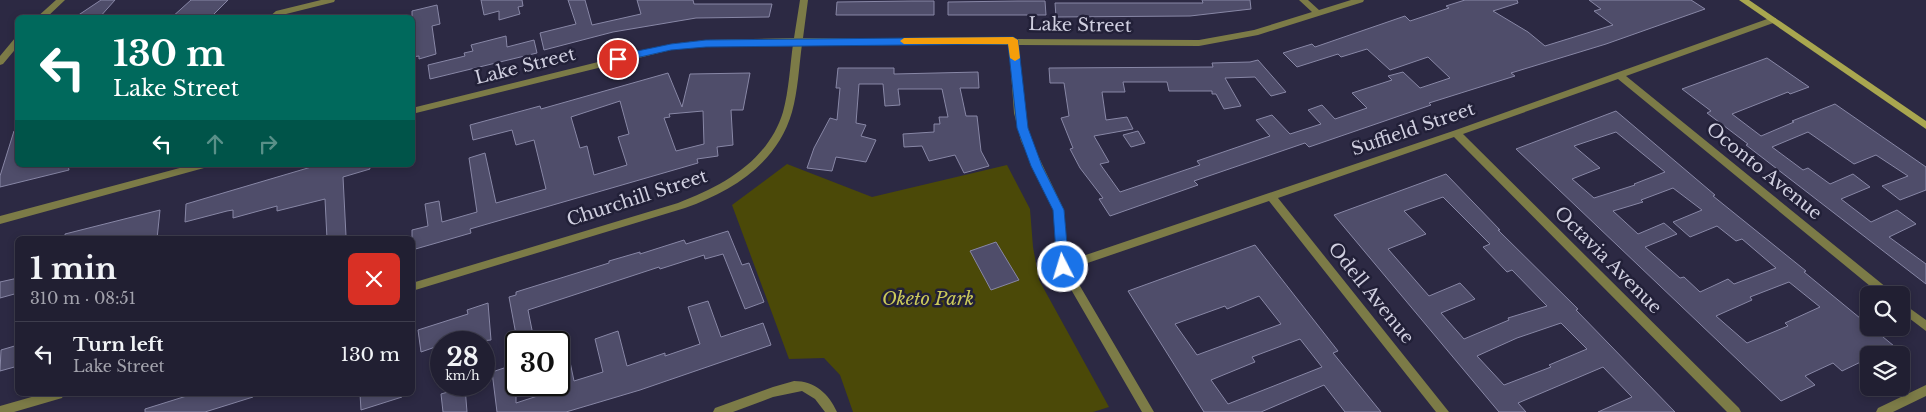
<!DOCTYPE html>
<meta charset="utf-8">
<style>
:root{--surface:#211f32;--page:#29273a;--text:#f1f3f6;--muted:#a2a2ac;--line:#3e3d4d}
body{margin:0;font-family:"Libre Baskerville",serif;background:var(--page);color:var(--text);height:100vh;display:flex;flex-direction:column;font-size:19px;white-space:nowrap}
*{box-sizing:border-box;margin:0}
p{font-size:16px;color:var(--muted)}
.icon{flex:none;width:28px;height:28px;fill:none;stroke:currentColor;stroke-width:2;stroke-linecap:round;stroke-linejoin:round}
.map{position:relative;flex:1;overflow:hidden}
.details{position:absolute;left:15px;top:236px;width:400px;height:160px;display:flex;flex-direction:column;background:var(--surface);border-radius:8px;box-shadow:0 2px 8px #0003,0 0 0 1px var(--line)}
.details>*{flex:none}
.hud{position:absolute;left:15px;top:15px;width:400px;height:152px;border-radius:8px;box-shadow:0 2px 8px #0003,0 0 0 1px var(--line);background:#00695c;color:#fff;overflow:hidden}
.buttons{position:absolute;left:1860px;top:286px;display:grid;gap:10px}
.buttons a{display:grid;place-items:center;width:50px;height:50px;border-radius:8px;background:var(--surface);box-shadow:0 2px 8px #0003,0 0 0 1px var(--line);font-size:25px}
.speed{position:absolute;left:430px;top:331px;display:flex;gap:10px;font-size:25px;font-weight:700;text-align:center}
.speed>*{display:grid;place-content:center;width:65px;height:65px;border-radius:50%;background:var(--surface);box-shadow:0 2px 8px #0003,0 0 0 1px var(--line);line-height:1}
.speed small{font-size:12px;font-weight:400}
.speed .limit{border:2px solid #111;border-radius:8px;background:#fff;color:#111}
.pin{position:absolute;display:grid;place-items:center;width:42px;height:42px;color:#fff;margin:-21px;border:2px solid #fff;border-radius:50%;box-shadow:0 1px 5px #0007}
.me{position:absolute;width:55px;margin:-28px;rotate:355deg;stroke-linejoin:round;filter:drop-shadow(0 0 4px #0008)}
.turn{display:flex;align-items:center;gap:18px;height:105px;padding:0 15px;font-size:22px}
.turn .icon{width:65px;height:65px;stroke-width:2.5}
.turn b{display:block;font-size:35px;line-height:42px}
.lanes{display:flex;align-items:center;height:48px;padding:0 15px;background:#0003;justify-content:center;gap:25px;direction:ltr}
.lanes .off{opacity:.35}
.round{display:grid;place-items:center;flex:none;width:52px;height:52px;border-radius:8px;background:var(--page)}
.headline{display:flex;align-items:center;justify-content:space-between;height:85px;padding:0 15px}
h1{font-size:30px;font-weight:700;line-height:38px}
ul{padding:0;list-style:none}
li{display:flex;align-items:center;gap:15px;height:65px;padding:0 15px;border-top:1px solid var(--line)}
li div{flex:1}
li b{display:block;font-size:19px}
li em{font-style:normal}
.map>svg:first-child{display:block}
.green{fill:#4b4908}
.building{fill:#4f4d6a;stroke:#8887a6;fill-rule:evenodd}
.lines{fill:none;stroke-linecap:round;stroke-linejoin:round}
.street{fill:#7c7b47;fill-rule:evenodd}
.secondary{fill:#a9a74f;fill-rule:evenodd}
.route{fill:#1a73e8;stroke:#114b97}
.slow{fill:#f59e0b}
.labels{text-anchor:middle;dominant-baseline:central;stroke-width:5;stroke-linejoin:round;paint-order:stroke}
.street-label{font-size:18px;fill:#d0cfe0;stroke:#222038}
.park-label{font-size:18px;font-style:italic;fill:#cbc95a;stroke:#222038}
</style>
<div class="map">
<svg width="1926" height="412" viewBox="0 0 1926 412">
<rect width="100%" height="100%" fill="#2c2943"/>
<path class="green" d="M787,164L872,197L1007,165L1030,209L1033,247L1039,280L1109,407L1093,412H853L840,375L824,358L789,359L732,205Z"/>
<path class="building" d="M101,0H115L99,18H74Z
M191,0H228L210,18H171Z
M481,0H522L523,6L518,7L520,14L499,20V11L484,15Z
M568,0H585L592,25L641,14L637,0H693L694,4H772L769,17L696,18L613,32L544,50L540,33L576,24Z
M1202,0H1250L1251,9L1190,16L1056,17L1055,3H1203Z
M1465,0H1517L1518,3L1493,11L1528,32L1545,46L1613,25L1594,11L1601,9L1589,0H1691L1705,9L1606,44L1511,73L1515,76L1429,103L1431,105L1341,136L1309,147L1305,143L1194,181L1198,185L1110,216L1099,199L1103,198L1080,168L1070,149L1073,148L1061,118L1069,116L1064,83H1050L1049,68L1213,67L1212,63L1250,62L1258,60L1286,92L1271,96L1255,77L1225,78L1241,106L1224,109L1216,94H1212V91H1169L1167,82H1123L1125,92H1102L1106,120L1127,117L1133,129L1094,136L1109,162L1100,164L1120,192L1200,165L1197,161L1270,136L1256,120L1272,115L1290,134L1321,124L1308,110L1322,105L1335,119L1367,108L1352,93L1392,80L1388,76L1403,72L1420,88L1450,78L1428,57L1390,70L1367,49L1341,57L1338,54L1297,67L1283,53L1312,44L1315,47L1405,16L1410,21L1449,8L1446,6Z
M912,1H934V15H836L837,2Z
M1018,1H1045L1046,15H948V2Z
M437,5L440,24L432,26L436,54L419,59V56L412,57V11Z
M506,36L507,47L534,40L537,53L430,79L428,65L465,56L464,53L473,51L471,45Z
M1767,58L1809,87L1790,94L1788,92L1732,114L1761,136L1794,122L1792,121L1835,104L1926,167V190L1900,200L1882,186L1908,176L1876,155L1854,164L1808,132L1772,147L1803,170L1808,168L1830,184L1853,174L1870,187L1841,199L1871,222L1897,210L1916,224L1889,237L1926,264V284L1746,145L1748,144L1707,113L1711,111L1682,89Z
M838,68H894V74L978,72L979,88H960L966,116H977L981,151L989,166L964,173L955,155L929,161L922,146L904,147L903,134L934,132V124H940L939,117H948L942,89H898L900,105L885,106L883,84H859L856,123L866,125L861,136L876,140L866,162L836,157L832,171L807,168L814,148L830,118L837,120L840,88H836Z
M668,73L682,107L690,74L750,73L743,110H731L733,145L717,147L718,156L697,159L698,163L470,229L471,233L412,250V230L428,226L425,204L439,201L442,222L477,212L469,158L485,153L496,203L546,189L534,140L516,145L512,130L473,140L470,125L540,106L541,109ZM620,101L629,134L618,137L627,165L594,175L587,146L580,148L571,117ZM703,111L704,144L676,151L664,118L670,117L669,114Z
M1616,111L1715,195L1713,196L1806,271L1804,272L1894,346L1875,355H1869V358L1842,371L1833,363L1805,376L1815,385L1781,401L1516,149ZM1616,132L1665,172L1634,184L1635,185L1594,198L1572,179L1600,168L1574,146ZM1673,188L1702,210L1673,222L1690,237L1717,226L1736,241L1742,239L1776,268L1734,284L1728,279L1700,292L1684,277L1680,278L1645,247L1677,234L1664,223L1638,234L1613,211L1643,202L1641,200ZM1789,282L1820,307L1785,323L1788,326L1747,343L1716,316L1752,300L1750,297Z
M14,131H18V165H68L69,170L0,187V176Z
M1138,131L1145,143L1131,147L1123,135Z
M318,165H369L370,169L343,177L346,236L327,239L325,199L277,211V206L233,218V210L227,211L185,222L186,204Z
M1446,174L1500,230H1498L1578,309L1576,310L1675,412H1598L1632,397L1603,367L1518,403L1526,412H1499L1334,215ZM1443,197L1490,244L1483,247L1507,272L1512,270L1547,306L1508,318L1509,320L1464,339L1441,313L1475,299L1460,283L1429,296L1388,249L1426,234L1404,211ZM1561,323L1587,349L1549,365L1551,367L1504,385L1477,356L1517,338Z
M160,210L157,239H65V234Z
M728,231L742,265L749,263L764,302L745,309L723,254L705,259L704,255L660,269L659,267L528,310L533,335L517,340L509,297L516,295V292L609,263V261L640,252V254L684,240L686,244Z
M996,242L1019,280L991,290L970,251Z
M1255,245L1338,351L1333,353L1381,412H1345L1324,385L1261,412H1204L1128,291ZM1259,296L1281,324L1197,355L1175,324L1225,306L1227,309ZM1300,339L1322,367L1228,404L1211,380L1255,362L1252,357Z
M18,278V293L0,298V282Z
M708,301L721,337L763,323L771,345L640,390L566,412H497L492,372L516,364V403L559,389V339L565,338L574,381L603,372L595,339L618,331L627,366L665,353V356L700,344L688,307Z
M488,303L491,340L469,342L468,337L450,342H441V345L421,352L418,330L468,314L467,310Z
M18,345V366L0,371L1,350Z
M465,387L467,412H443L441,394Z
M193,394H253V397L205,412H145V409Z
M360,394H402V397L361,410Z"/>
<g class="lines">
<path class="street" d="M56,0H65L46,18H36Z
M321,0H335L334,2L282,15L278,18H268L276,11Z
M800,0H808L803,38L1009,39L1013,37L1017,39L1199,40L1254,30L1312,12L1299,0H1308L1319,10L1351,0H1364L1363,2L1258,35L1199,46L1018,45L1024,113L1031,141L1064,210L1068,261L1453,131L1770,18H1776V22L1626,76L1892,292L1893,295H1881L1618,79L1463,134L1739,408L1741,412H1727L1454,137L1278,198L1449,412H1436L1269,201L1070,269L1154,412H1142L1058,267L1054,210L1021,141L1014,113L1009,45L802,44C799,66 798,91 792,112C777,164 732,191 685,208L412,291V283L678,203C723,186 768,161 783,112C789,90 790,66 793,44L706,46L671,50L412,114V108L671,44L706,40L794,38Z
M18,37V46L3,64L0,65V56L15,38Z
M191,165H209L204,168L0,224V216Z
M1901,302L1926,320V331L1901,312Z
M794,381C815,381 829,394 837,412H825L815,399L802,391L773,397L733,412H713L715,408L773,387Z
M1926,385V396L1893,412H1876L1878,408Z
M42,394H64L62,398L14,412H0V406Z"/>
<path class="secondary" d="M1739,0H1749L1926,121V129Z"/>
</g>
<path class="route" d="M1013,37L1018,40L1028,128L1042,166L1064,210L1069,267L1063,272L1057,267L1053,210L1031,166L1017,128L1008,44L706,47L671,50L618,62L613,59L618,55L671,44L706,40Z"/>
<path class="slow" d="M1013,37L1018,40L1020,58L1015,61L1010,58L1008,44H904L900,41L904,38Z"/>
<g class="labels">
<g class="street-label">
<text transform="translate(1080 25) rotate(1)">Lake Street</text>
<text transform="translate(525 66) rotate(-14)">Lake Street</text>
<text transform="translate(1413 129) rotate(-19)">Suffield Street</text>
<text transform="translate(1764 171) rotate(39)">Oconto Avenue</text>
<text transform="translate(637 198) rotate(-18)">Churchill Street</text>
<text transform="translate(1608 260) rotate(45)">Octavia Avenue</text>
<text transform="translate(1371 293) rotate(51)">Odell Avenue</text>
</g>
<g class="park-label">
<text x="928" y="299">Oketo Park</text>
</g>
</g>
</svg>
<div class="buttons">
<a><svg class="icon" aria-label="search" viewBox="0 0 24 24"><circle cx="10" cy="10" r="6"/><path d="M15 15l6 6"/></svg></a>
<a><svg class="icon" aria-label="layers" viewBox="0 0 24 24"><path d="M12 4l9 5-9 5-9-5zM3 14l9 5 9-5"/></svg></a>
</div>
<div class="speed"><div>28<small>km/h</small></div><div class="limit">30</div></div>
<div class="pin" style="left:618px;top:59px;background:#d93025"><svg class="icon" aria-label="arrive" viewBox="0 0 24 24"><path d="M6 21V4h12l-3 4 3 4H6"/></svg></div>
<svg class="me" style="left:1063px;top:267px" viewBox="-20 -20 40 40"><circle r="17" fill="#1a73e8" stroke="#fff" stroke-width="3"/><path d="M0-11L8 9 0 5-8 9z" fill="#fff"/></svg>
<div class="hud">
<div class="turn"><svg class="icon" aria-label="left" viewBox="0 0 24 24"><path d="M17 20v-9H6M10 6l-5 5 5 5"/></svg><div><b>130 m</b>Lake Street</div></div>
<div class="lanes"><svg class="icon" aria-label="left" viewBox="0 0 24 24"><path d="M17 20v-9H6M10 6l-5 5 5 5"/></svg><svg class="icon off" aria-label="ahead" viewBox="0 0 24 24"><path d="M12 20V5M6 11l6-6 6 6"/></svg><svg class="icon off" aria-label="right" viewBox="0 0 24 24"><path d="M7 20v-9h11M14 6l5 5-5 5"/></svg></div>
</div>
<section class="details">
<div class="headline"><div><h1>1 min</h1><p>310 m · 08:51</p></div><a class="round" style="background:#d93025;color:#fff"><svg class="icon" aria-label="close" viewBox="0 0 24 24"><path d="M6 6l12 12M18 6L6 18"/></svg></a></div>
<ul>
<li><svg class="icon" aria-label="left" viewBox="0 0 24 24"><path d="M17 20v-9H6M10 6l-5 5 5 5"/></svg><div><b>Turn left</b><p>Lake Street</p></div><em>130 m</em></li>
</ul>
</section>
</div>
